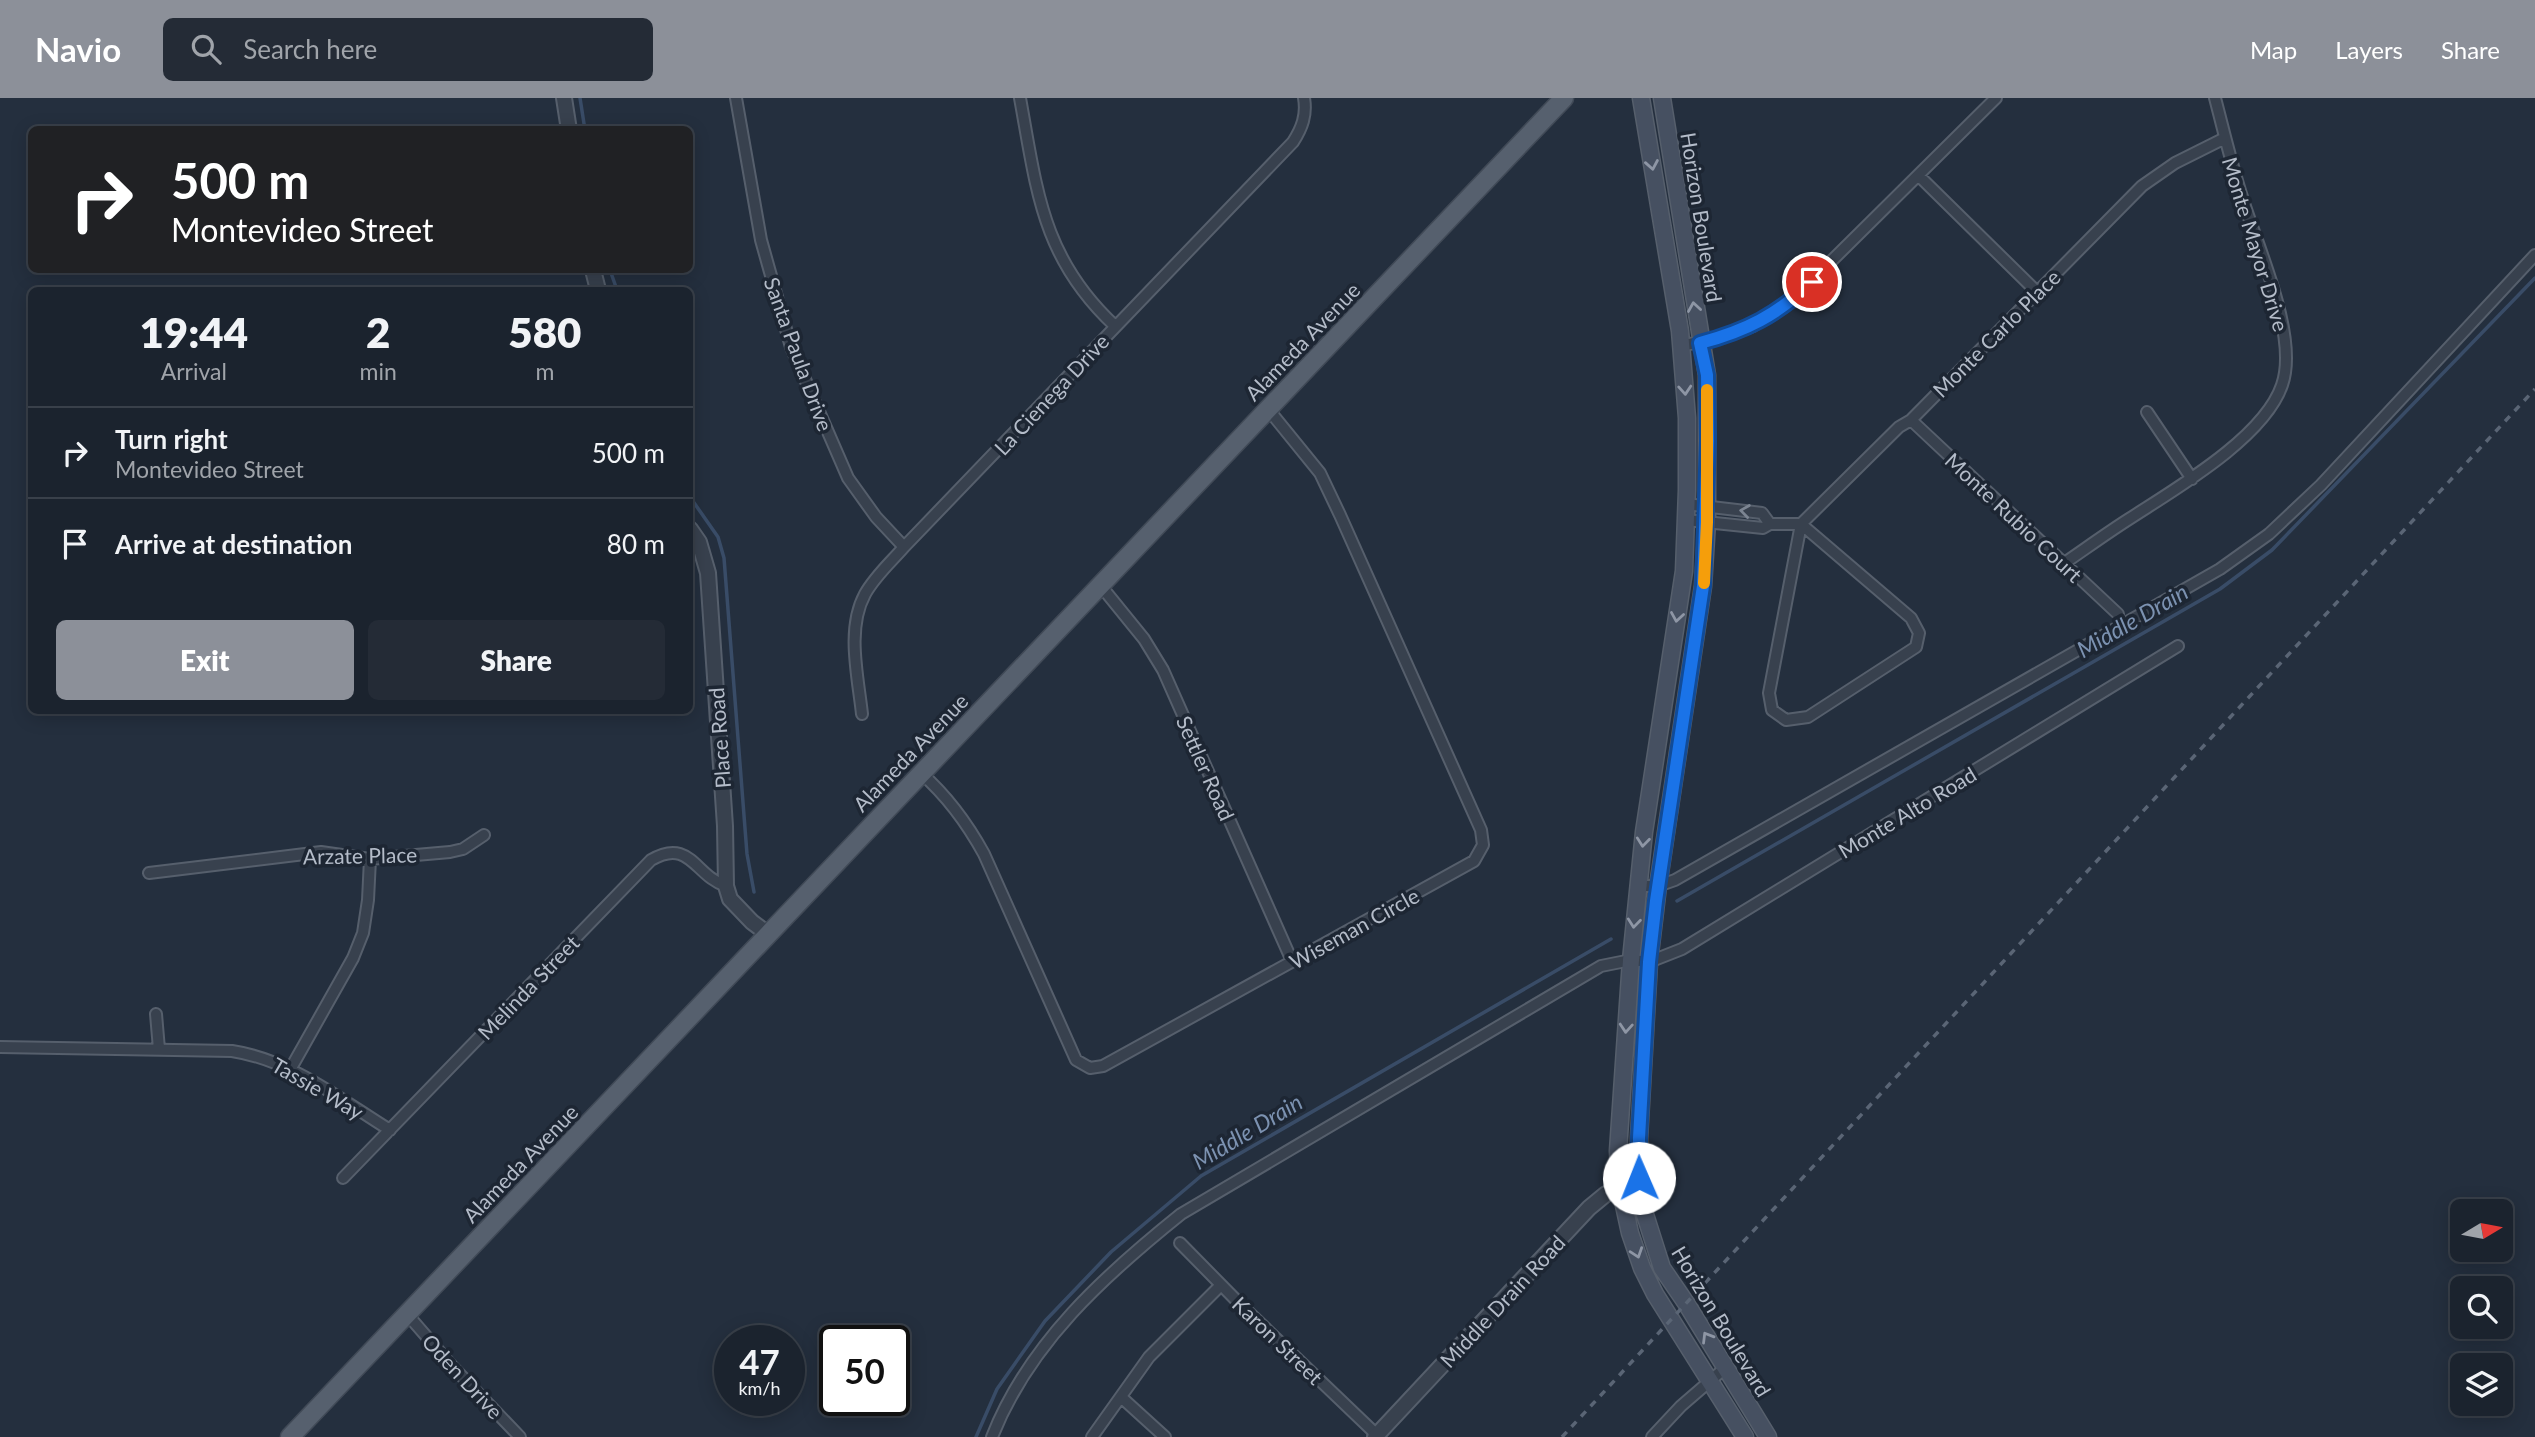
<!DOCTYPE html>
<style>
:root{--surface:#1b232e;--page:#242b36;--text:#f1f3f6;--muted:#a0a4aa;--line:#39404a;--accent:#8c9099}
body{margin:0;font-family:Lato,sans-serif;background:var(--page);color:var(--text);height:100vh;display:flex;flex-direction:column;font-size:26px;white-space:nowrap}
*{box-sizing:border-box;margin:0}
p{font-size:23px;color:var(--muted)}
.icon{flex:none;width:38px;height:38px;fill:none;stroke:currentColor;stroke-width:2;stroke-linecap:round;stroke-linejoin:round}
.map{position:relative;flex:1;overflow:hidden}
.drawer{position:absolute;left:28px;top:189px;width:665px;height:427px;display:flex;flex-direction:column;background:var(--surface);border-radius:10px;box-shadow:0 4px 18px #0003,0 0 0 2px var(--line)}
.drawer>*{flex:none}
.guide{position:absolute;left:28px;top:28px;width:665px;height:147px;border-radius:10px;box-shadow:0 4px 18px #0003,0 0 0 2px var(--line);background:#202124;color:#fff;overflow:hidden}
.needle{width:46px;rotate:80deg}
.buttons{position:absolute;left:2450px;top:1101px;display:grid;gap:14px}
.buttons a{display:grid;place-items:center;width:63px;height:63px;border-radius:10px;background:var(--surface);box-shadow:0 4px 18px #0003,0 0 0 2px var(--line);font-size:35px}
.speed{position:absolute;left:714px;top:1227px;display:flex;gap:14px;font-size:35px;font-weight:700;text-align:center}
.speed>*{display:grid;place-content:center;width:91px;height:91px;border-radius:50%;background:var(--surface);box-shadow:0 4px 18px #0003,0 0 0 2px var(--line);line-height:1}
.speed small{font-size:18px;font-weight:400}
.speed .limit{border:4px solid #111;border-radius:10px;background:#fff;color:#111}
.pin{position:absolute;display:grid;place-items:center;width:60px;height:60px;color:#fff;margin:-30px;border:4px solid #fff;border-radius:50%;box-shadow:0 2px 7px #0007}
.me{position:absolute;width:77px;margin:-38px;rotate:359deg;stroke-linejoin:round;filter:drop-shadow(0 0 5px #0008)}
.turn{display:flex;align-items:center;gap:24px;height:147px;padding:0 28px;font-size:32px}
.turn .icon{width:91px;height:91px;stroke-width:2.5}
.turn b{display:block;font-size:49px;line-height:60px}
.eta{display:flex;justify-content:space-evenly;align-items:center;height:119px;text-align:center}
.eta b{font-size:42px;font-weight:800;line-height:49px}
.cta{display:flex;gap:14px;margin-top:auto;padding:14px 28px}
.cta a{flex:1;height:80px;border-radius:10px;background:var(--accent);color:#fff;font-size:28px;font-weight:800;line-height:80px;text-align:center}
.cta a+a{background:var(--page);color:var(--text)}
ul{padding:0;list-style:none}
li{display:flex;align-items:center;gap:21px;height:91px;padding:0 28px;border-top:2px solid var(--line)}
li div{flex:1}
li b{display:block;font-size:26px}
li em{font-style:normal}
header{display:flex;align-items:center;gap:42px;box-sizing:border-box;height:98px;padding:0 35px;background:var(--accent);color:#fff}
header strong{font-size:33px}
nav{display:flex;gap:38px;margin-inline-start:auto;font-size:24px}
.search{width:490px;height:63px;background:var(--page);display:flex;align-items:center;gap:18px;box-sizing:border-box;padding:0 24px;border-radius:10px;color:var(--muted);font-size:26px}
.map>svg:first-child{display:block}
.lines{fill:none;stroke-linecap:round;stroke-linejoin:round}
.stream{stroke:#394c67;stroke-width:3.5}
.minor-casing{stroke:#565f6c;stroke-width:14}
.tertiary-casing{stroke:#565f6c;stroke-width:18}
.secondary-casing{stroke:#565f6c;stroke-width:19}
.primary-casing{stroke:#414a57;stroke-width:21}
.minor{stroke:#38414e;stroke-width:10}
.tertiary{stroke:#38414e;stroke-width:14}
.secondary{stroke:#465061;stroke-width:16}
.primary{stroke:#56606e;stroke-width:18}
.rail{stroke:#5a6575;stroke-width:3.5;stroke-dasharray:7 7;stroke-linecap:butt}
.oneway{stroke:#8e96a5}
.oneway2{stroke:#7c8592}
.route-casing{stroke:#114b97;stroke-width:18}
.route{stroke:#1a73e8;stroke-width:12}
.slow{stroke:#f59e0b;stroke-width:12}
.labels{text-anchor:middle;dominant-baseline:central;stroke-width:7;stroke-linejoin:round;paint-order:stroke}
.street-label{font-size:21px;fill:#b4bcc9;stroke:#1d2633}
.water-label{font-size:23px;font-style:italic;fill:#7c92b1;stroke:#1d2633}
</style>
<header>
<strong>Navio</strong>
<div class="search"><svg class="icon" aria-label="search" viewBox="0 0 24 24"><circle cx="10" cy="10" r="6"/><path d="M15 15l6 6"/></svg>Search here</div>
<nav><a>Map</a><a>Layers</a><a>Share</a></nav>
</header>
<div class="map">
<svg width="2535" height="1339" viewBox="0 0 2535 1339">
<rect width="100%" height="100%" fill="#242f3e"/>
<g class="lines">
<path class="stream" d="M580,0L585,32
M610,172L617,192
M690,399L718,439L724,460L747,756L754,794
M1677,803L2220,491L2272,452L2535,180
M976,1339L997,1291L1045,1223L1111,1154L1201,1078L1611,841"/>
<defs>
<path id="minor" d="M736,0L761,142L791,249L848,380L876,419L904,449
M1020,0C1037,93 1042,160 1115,228
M1919,78L2037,194
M1681,248L1730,237L1753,228L1793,201L1996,0
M2147,314L2192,381
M1911,322L2118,516
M1686,422L1763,430L1770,426L1762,415L1686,406
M1770,426H1801L1899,329L1911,322L2142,88L2175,65L2225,40
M1801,426L1911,520L1919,535L1916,549L1808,619L1786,622L1772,612L1769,595Z
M2063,466C2085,451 2107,435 2129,421C2175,391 2264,340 2282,287C2299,239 2258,150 2243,102C2232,69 2224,34 2215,0
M1101,488L1144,541L1163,572L1292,863
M862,616C858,578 846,531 865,496C875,478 891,464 904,449L1293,44C1302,30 1307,17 1304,0
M921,675C947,698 967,725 984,756L1076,962L1090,970L1103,968L1474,763L1483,747L1481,732L1340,417L1320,375L1268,311
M149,775L321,754L370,761L450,754L463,751L484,737
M1638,788H1658L1675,782L2220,471L2269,436L2321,387L2535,157
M156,916L159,951
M0,949L232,953C291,962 340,1001 390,1032
M291,970L353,860L363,835L368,802L370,761
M343,1080L651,762C690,739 695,778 726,788
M1180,1145L1237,1203L1377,1337
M407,1216L452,1268L520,1339
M1121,1299L1165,1339
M992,1339C1029,1245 1105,1177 1181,1116L1601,868L1631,862L1649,864L1682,851L2178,548
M1092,1339L1149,1259L1221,1187
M1652,1339L1681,1308L1725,1270"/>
<path id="tertiary" d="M564,0L569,32
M593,172L598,192
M690,431L699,444L708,475L725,728L726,788L730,801L752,824L768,836
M1375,1339L1589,1110L1606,1096L1639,1080"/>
<path id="secondary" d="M1641,0L1680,233L1687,320V392L1684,473L1644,734L1631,862L1618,1053L1620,1089L1630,1135L1642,1170L1655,1196L1745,1339
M1662,0L1707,277V424L1703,488L1658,788L1649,864L1639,1040V1080L1642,1107L1662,1170L1686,1205L1768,1339"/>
<path id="primary" d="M290,1339L1564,0"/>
</defs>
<use href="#minor" class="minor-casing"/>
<use href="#tertiary" class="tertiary-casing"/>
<use href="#secondary" class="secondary-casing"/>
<use href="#primary" class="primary-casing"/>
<use href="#minor" class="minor"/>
<use href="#tertiary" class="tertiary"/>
<use href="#secondary" class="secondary"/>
<use href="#primary" class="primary"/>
<path class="rail" d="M1562,1339L2535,291"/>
</g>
<defs><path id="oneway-chevron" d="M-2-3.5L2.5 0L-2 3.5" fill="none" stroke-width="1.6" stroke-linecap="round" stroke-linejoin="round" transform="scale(1.75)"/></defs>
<g class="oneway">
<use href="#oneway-chevron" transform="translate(1652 67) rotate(80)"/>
<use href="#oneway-chevron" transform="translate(1694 209) rotate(-99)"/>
<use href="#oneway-chevron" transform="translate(1685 292) rotate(86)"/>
<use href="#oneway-chevron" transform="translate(1677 519) rotate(99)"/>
<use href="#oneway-chevron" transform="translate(1643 744) rotate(96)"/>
<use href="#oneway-chevron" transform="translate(1634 825) rotate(96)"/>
<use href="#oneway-chevron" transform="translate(1626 930) rotate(94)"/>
<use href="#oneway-chevron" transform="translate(1637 1155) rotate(71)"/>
<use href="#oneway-chevron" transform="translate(1707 1239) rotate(-121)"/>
</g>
<use class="oneway2" href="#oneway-chevron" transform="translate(1745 413) rotate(-172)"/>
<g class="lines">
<defs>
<path id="route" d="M1639,1080V1040L1649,864L1656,803L1703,488L1708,343L1707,277L1700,245C1746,233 1777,217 1812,184"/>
</defs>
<use href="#route" class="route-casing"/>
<use href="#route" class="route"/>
<path class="slow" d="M1704,485L1707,424V292"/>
</g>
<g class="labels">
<g class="street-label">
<text transform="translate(1702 119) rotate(81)">Horizon Boulevard</text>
<text transform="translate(2256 146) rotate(73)">Monte Mayor Drive</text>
<text transform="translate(1996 235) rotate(-45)">Monte Carlo Place</text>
<text transform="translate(1302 243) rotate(-46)">Alameda Avenue</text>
<text transform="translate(799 256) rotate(70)">Santa Paula Drive</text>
<text transform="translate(1051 296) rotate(-47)">La Cienega Drive</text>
<text transform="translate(2014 419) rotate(43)">Monte Rubio Court</text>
<text transform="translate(719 640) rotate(-94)">Place Road</text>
<text transform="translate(910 654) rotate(-46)">Alameda Avenue</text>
<text transform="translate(1206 670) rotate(66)">Settler Road</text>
<text transform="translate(1907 714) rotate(-31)">Monte Alto Road</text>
<text transform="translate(360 757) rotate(-1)">Arzate Place</text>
<text transform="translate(1354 830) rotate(-29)">Wiseman Circle</text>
<text transform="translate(528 889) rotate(-46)">Melinda Street</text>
<text transform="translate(318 990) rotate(30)">Tassie Way</text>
<text transform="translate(520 1065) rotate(-46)">Alameda Avenue</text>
<text transform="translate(1502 1203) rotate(-47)">Middle Drain Road</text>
<text transform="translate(1722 1223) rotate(59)">Horizon Boulevard</text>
<text transform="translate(1278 1242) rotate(44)">Karon Street</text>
<text transform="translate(463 1278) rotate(47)">Oden Drive</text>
</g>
<g class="water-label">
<text transform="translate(2132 522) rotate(-30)">Middle Drain</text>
<text transform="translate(1247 1033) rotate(-31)">Middle Drain</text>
</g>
</g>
</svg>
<div class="buttons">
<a><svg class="needle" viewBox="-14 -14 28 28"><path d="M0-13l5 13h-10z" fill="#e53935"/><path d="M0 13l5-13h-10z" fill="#a0a4aa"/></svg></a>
<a><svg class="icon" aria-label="search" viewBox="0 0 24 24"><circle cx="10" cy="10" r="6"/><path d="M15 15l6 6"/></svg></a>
<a><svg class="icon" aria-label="layers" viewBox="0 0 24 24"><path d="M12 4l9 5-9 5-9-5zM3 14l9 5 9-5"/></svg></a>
</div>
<div class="speed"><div>47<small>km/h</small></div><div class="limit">50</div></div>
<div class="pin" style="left:1812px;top:184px;background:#d93025"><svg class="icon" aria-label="arrive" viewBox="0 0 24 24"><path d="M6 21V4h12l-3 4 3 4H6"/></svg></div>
<svg class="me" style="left:1639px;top:1080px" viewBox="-20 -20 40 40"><circle r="19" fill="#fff"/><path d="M0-13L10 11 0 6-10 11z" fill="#1a73e8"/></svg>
<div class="guide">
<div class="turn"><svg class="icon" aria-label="right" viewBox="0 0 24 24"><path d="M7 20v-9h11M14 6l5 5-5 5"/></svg><div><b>500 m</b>Montevideo Street</div></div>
</div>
<section class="drawer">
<div class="eta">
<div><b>19:44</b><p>Arrival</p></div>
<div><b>2</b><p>min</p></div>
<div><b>580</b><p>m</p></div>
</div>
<ul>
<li><svg class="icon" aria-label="right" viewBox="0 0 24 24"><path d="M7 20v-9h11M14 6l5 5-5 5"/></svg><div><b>Turn right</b><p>Montevideo Street</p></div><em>500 m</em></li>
<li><svg class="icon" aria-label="arrive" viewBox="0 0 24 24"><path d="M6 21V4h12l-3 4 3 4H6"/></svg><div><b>Arrive at destination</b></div><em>80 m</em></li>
</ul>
<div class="cta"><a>Exit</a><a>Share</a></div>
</section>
</div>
